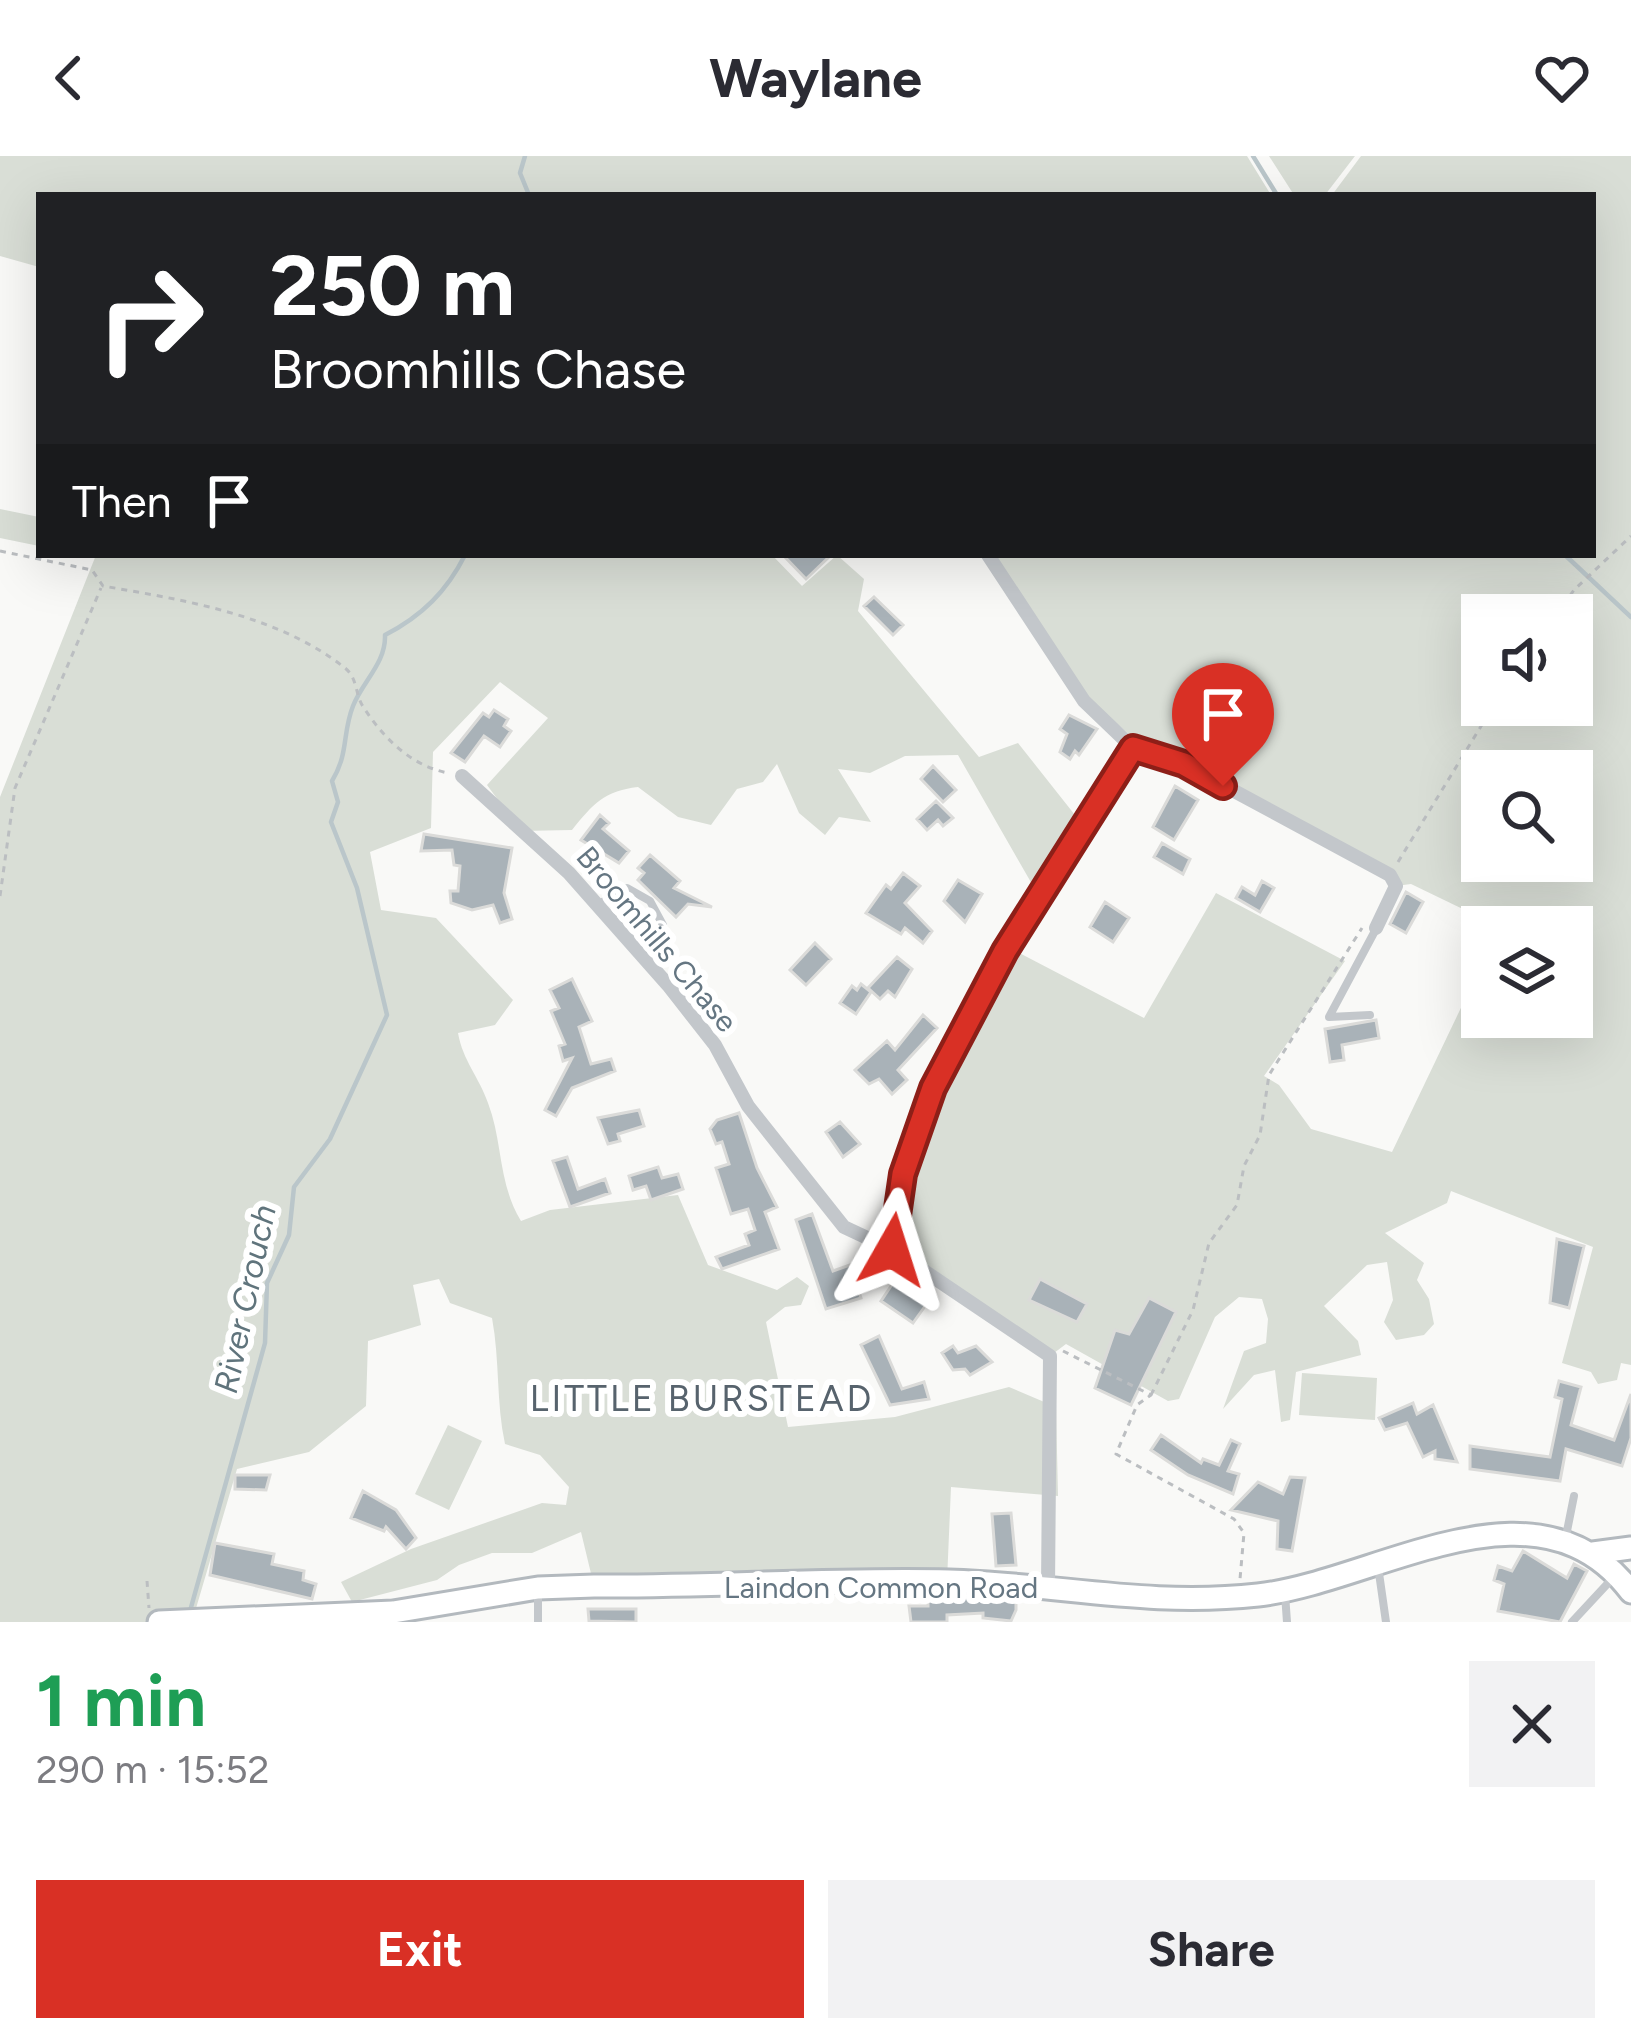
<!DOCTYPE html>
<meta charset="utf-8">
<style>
:root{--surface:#fff;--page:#f2f2f3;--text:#2b2b33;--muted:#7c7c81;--accent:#d93025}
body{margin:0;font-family:Figtree,sans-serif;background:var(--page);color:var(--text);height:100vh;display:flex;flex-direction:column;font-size:45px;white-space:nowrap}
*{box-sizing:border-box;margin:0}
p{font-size:39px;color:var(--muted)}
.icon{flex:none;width:66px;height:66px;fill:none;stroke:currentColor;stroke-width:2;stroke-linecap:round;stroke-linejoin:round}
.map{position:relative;height:1466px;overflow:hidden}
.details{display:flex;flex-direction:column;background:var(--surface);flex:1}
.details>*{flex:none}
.guide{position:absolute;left:36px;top:36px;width:1560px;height:366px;border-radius:0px;box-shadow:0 12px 48px #0002;background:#202124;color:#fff;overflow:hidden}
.controls{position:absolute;left:1461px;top:438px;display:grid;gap:24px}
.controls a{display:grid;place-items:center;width:132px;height:132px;border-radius:0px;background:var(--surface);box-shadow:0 12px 48px #0002;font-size:60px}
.pin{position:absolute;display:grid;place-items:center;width:102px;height:102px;color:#fff;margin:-123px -51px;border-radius:50% 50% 50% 0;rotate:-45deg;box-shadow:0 0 12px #0007}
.pin .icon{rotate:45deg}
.me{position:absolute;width:132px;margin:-66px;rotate:6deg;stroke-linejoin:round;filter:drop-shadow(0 0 9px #0008)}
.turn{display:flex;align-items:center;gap:42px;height:252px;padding:0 36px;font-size:54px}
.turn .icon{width:156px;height:156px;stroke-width:2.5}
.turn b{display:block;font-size:84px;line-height:102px}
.then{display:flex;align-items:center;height:114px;padding:0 36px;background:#0003;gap:24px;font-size:45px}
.round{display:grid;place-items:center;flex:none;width:126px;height:126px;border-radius:0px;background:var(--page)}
.headline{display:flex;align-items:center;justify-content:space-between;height:204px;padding:0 36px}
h1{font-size:72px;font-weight:700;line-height:90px;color:#1e9e55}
.action{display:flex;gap:24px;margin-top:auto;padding:24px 36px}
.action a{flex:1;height:138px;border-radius:0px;background:var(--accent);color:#fff;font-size:48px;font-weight:700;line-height:138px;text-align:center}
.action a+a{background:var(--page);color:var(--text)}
header{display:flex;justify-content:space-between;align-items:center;height:156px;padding:0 36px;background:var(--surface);font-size:54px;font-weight:700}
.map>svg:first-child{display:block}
.green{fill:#d9ded6;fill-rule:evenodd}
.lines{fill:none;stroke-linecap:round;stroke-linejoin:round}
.stream{stroke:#bac6ca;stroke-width:4.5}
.building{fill:#a9b2b8;stroke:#dbdbd9;stroke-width:3}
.secondary-casing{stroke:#b3b9be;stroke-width:27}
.path{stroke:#bbbec1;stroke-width:3;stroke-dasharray:6 6;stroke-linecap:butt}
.lane{stroke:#c3c7cb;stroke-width:8}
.street{stroke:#c3c7cb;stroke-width:14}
.secondary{stroke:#fff;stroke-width:21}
.route-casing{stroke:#8d1f18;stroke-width:30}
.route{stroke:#d93025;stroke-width:21}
.labels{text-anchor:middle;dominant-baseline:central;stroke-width:12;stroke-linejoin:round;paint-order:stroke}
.street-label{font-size:30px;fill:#657682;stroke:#fff}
.water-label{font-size:33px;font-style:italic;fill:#60747c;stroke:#fff}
.quarter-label{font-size:36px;letter-spacing:3px;fill:#57636d;stroke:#fff}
</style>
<header><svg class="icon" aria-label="back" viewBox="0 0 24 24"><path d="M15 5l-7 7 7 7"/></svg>Waylane<svg class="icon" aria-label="heart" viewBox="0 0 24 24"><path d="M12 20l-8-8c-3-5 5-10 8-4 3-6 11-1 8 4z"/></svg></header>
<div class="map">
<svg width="1631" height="1466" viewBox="0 0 1631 1466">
<rect width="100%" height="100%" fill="#f9f9f7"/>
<path class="green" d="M0,0H1247L1271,39H39V111L0,100Z
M1269,0H1355L1325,39H1294Z
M1361,0H1631V1209L1621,1207L1617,1224L1598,1228L1591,1216L1562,1207L1593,1091L1451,1035L1447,1047L1385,1077L1424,1107L1417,1124L1429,1143L1434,1168L1424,1179L1396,1184L1384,1166L1393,1144L1387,1106L1367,1109L1324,1150L1358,1185L1361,1199L1296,1216L1290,1264L1281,1266L1275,1214L1254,1219L1223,1253L1244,1195L1266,1187L1268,1163L1262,1143L1239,1141L1215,1161L1179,1243L1168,1245L1066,1188L1050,1200L893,1094C900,984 956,886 1004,789L1144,862L1216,737L1345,805L1264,920L1279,929L1311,973L1392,996L1469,835L1482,841V861H1572V771H1500L1411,728L1396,730L1184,608L1133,592L1130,579L1093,547L988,399H1593V39H1332ZM1482,459H1572V549H1482ZM1482,615H1572V705H1482Z
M0,353L39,361V390L0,382Z
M96,399H772L802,430L837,399L864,423L858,455L979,601L1018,587L1086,673L1040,742L958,599L905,600L870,617L838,613L871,666L839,661L825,679L799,657L777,608L763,626L737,633L711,669L678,661L638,631C604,635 593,648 572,674L521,675L487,629L548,562L500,526L433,596L431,672L370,696L381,754L436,762L513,844L495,869L458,877C463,905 479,921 488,947C503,986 498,1028 521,1065L550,1054L678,1039L708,1109L777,1134L797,1121L809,1130L801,1149L785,1151L766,1166L788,1271L895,1261L1009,1231L1056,1251L1058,1340L951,1331L947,1425L594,1430L581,1376L532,1397H492L459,1409L437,1424L352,1446L341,1426L411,1393L542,1347L566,1349L569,1331L540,1299L505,1288C496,1246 500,1205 492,1162L450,1147L439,1123L413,1129L421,1169L368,1185L366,1250L309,1296L237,1313L192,1466H0V641Z
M1302,1217L1377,1222L1375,1264L1299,1259Z
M448,1269L482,1285L449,1354L415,1338Z"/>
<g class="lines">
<path class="stream" d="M525,0L520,17L529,39
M1253,0L1277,39
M1565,399L1631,461
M190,1455L265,1187L267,1127L289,1079L294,1031L330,983L387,859L357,732L331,666L338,646L332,625C349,597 342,578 353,550C363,525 386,507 385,479C422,460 447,435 465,399"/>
</g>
<path class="building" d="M783,399H831L806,423Z
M874,441L903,469L893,479L864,450Z
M494,554L508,563L504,570L511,575L500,591L484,580L465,606L451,597L483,557L489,561Z
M1069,559L1097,573L1079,599L1075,595L1070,603L1060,596L1067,578L1060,573Z
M933,610L956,634L943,646L921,623Z
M1175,630L1198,644L1174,684L1153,671Z
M936,645L953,662L943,670L938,664L927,674L917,663Z
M600,659L609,667L603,673L629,695L619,707L581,684Z
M424,678L512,692L504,737L512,763L500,767L493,749L472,754L451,747L450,735H458L460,710L454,709L452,694L421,695Z
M1162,687L1190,703L1183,718L1154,701Z
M650,699L680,725L674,732L712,751L688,748L676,761L638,724L644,717L638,712Z
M903,717L920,730L905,747L932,775L923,787L905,772L901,778L866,757L886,729L891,733Z
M958,724L982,738L965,766L944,745Z
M1262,725L1274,732L1260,756L1236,742L1242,731L1255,739Z
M1406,736L1423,746L1406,777L1390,768Z
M1105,746L1129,762L1113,786L1090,771Z
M815,787L831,803L806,829L790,814Z
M897,801L912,813L895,841L888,835L880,843L868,832Z
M572,823L592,865L579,871L591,908L611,903L615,915L572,932L556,960L545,954L572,902L563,905L559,890L565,888L551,855L559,852L550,834Z
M861,828L871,836L856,858L840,847L852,830L857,834Z
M923,859L937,872L898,914L907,924L892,938L879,923L869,928L855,914L887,885L895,894Z
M1376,864L1379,882L1342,889L1344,904L1330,906L1325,873Z
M639,954L644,970L618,978L620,985L608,988L598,962Z
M739,957L757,1012L777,1051L765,1056L779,1093L722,1113L716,1101L749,1089L745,1078L755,1074L748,1053L731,1058L716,1012L729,1008L722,986L716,988L710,973L717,964Z
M840,966L860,988L843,1001L826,976Z
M567,1001L578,1033L605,1023L610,1037L570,1051L553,1005Z
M658,1011L662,1022L678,1018L683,1033L651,1044L646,1030L633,1034L629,1020Z
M812,1058L833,1115L850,1109L861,1142L826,1153L796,1064Z
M1557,1083L1584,1090L1569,1152L1550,1147Z
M1040,1123L1087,1148L1077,1166L1029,1144Z
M895,1124L928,1146L913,1167L881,1145Z
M1149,1142L1176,1156L1131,1249L1095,1232L1115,1174L1129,1178Z
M879,1180L902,1233L924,1226L929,1243L890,1249L861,1189Z
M953,1190L958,1197L976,1190L992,1206L970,1219L965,1213L953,1214L942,1197Z
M1559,1225L1581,1231L1571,1269L1614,1284L1631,1238V1282L1622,1310L1566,1293L1560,1325L1470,1313V1290L1550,1301L1562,1243L1555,1241Z
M1413,1247L1417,1258L1433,1249L1457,1306L1435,1303V1295L1423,1301L1407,1267L1385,1274L1379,1262Z
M1161,1279L1201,1307L1203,1303L1219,1309L1231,1284L1240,1288L1228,1315L1239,1318L1233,1338L1188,1319L1151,1294Z
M235,1319H270L266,1334L235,1333Z
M1290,1321L1305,1322L1292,1395L1277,1393L1278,1365L1231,1354L1258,1326L1283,1338Z
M363,1335L396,1354L416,1382L406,1393L386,1371L384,1375L351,1362Z
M1011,1357L1016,1409L996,1410L992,1358Z
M215,1387L274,1398L272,1408L304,1415L303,1424L316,1428L312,1443L210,1419Z
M1523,1395L1567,1422L1574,1408L1587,1415L1560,1466L1498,1455L1504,1428L1494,1424L1498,1410L1512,1415Z
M928,1440L1016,1444V1454L1011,1465L983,1462V1457L947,1459V1466H911L909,1450H928Z
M588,1453H636V1466L589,1465Z"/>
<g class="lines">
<defs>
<path id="secondary" d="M1593,1397L1631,1392
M159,1466L393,1456L538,1432L594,1430C712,1431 831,1422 949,1425C1058,1428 1147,1451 1258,1439C1376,1426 1537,1311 1631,1436"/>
</defs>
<use href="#secondary" class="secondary-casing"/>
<path class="path" d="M0,395L92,414L103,430C184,444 278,459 345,512C358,522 355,540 364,552C384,583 412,610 448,617
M1556,459L1574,434L1631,380
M1398,706L1494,549
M0,740L15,632L101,432
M1063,1195L1151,1239L1137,1249L1116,1298L1234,1363L1244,1377L1240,1423
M1151,1239L1193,1154L1209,1087L1237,1049L1244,1010L1260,979L1269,919L1362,772
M147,1425L149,1452"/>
<path class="lane" d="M599,748L627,732L650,745L663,769L641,797
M1370,859L1329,861L1376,773
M1565,1385L1574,1340
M1378,1410L1386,1466
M538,1434V1466
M1285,1438L1287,1466
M1572,1466L1611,1424"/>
<path class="street" d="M1133,592L1184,608L1390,719L1396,730L1376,772
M462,620L569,717L668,829L715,889L748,950L844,1071L893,1094L1050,1200L1048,1431
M893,1094L903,1018L933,932L1005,795L1112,633L1133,592L1084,545L988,399"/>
<use href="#secondary" class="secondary"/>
</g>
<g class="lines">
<defs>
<path id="route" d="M892,1094L903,1018L933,932L1005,795L1133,592L1184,608L1223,630"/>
</defs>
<use href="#route" class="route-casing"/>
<use href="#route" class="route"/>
</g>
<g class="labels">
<g class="street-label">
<text transform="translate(657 783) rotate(50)">Broomhills Chase</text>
<text x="881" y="1431">Laindon Common Road</text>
</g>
<g class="water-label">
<text transform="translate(245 1143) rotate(-78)">River Crouch</text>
</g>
<g class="quarter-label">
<text x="702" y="1242">LITTLE BURSTEAD</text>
</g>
</g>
</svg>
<div class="controls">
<a><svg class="icon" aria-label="sound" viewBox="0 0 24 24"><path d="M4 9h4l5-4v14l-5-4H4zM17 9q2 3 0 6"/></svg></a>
<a><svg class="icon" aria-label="search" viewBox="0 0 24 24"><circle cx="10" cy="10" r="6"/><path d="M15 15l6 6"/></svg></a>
<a><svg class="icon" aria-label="layers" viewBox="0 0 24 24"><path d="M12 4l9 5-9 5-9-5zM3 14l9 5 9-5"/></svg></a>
</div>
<div class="pin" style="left:1223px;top:630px;background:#d93025"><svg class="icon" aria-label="arrive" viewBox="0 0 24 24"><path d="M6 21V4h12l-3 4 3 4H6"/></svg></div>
<svg class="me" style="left:892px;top:1094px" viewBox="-20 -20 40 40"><path d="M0-17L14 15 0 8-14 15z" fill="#d93025" stroke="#fff" stroke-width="4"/></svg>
<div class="guide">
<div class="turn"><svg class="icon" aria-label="right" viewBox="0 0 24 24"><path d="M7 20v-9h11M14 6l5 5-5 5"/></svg><div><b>250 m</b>Broomhills Chase</div></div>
<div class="then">Then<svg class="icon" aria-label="arrive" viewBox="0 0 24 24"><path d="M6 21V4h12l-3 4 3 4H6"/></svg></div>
</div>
</div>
<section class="details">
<div class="headline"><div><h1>1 min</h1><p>290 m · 15:52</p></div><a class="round"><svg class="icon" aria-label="close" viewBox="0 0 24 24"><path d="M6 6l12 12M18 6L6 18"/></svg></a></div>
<div class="action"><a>Exit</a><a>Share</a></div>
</section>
